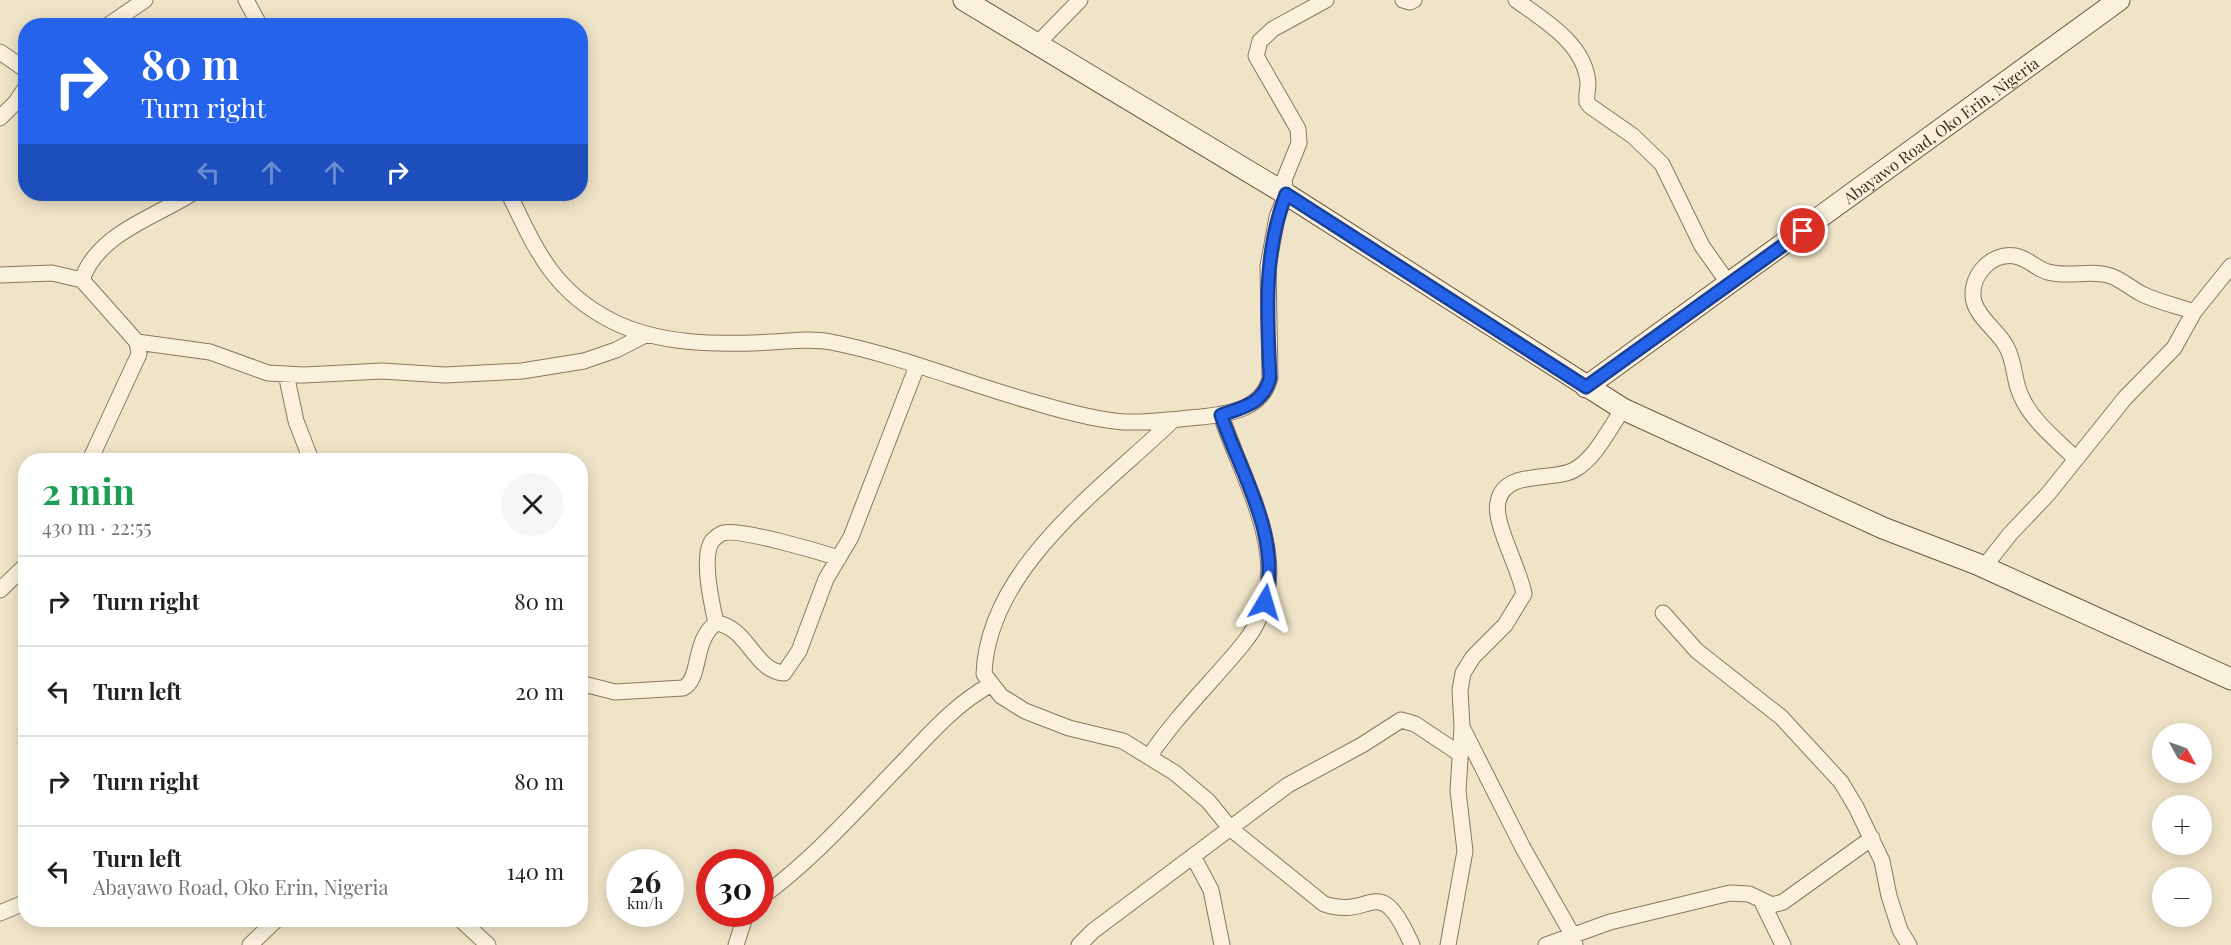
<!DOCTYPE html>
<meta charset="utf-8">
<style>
:root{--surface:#fff;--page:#f6f6f6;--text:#202124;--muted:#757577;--line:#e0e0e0}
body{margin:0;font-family:"Playfair Display",serif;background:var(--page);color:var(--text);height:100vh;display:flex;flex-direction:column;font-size:22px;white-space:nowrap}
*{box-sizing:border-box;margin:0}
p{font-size:20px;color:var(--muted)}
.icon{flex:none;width:33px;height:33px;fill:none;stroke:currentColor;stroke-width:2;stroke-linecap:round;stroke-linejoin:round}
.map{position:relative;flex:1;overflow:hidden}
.panel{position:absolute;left:18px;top:453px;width:570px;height:474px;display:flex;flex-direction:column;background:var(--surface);border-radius:24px;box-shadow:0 3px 15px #0003}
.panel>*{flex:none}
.top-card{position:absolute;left:18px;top:18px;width:570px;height:183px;border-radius:24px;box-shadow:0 3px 15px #0003;background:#2563eb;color:#fff;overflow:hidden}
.needle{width:39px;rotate:130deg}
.buttons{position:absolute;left:2152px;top:723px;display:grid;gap:12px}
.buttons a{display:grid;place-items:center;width:60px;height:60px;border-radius:50%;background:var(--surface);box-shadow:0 3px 15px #0003;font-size:30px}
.speed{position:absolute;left:606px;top:849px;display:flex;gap:12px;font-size:30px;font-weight:700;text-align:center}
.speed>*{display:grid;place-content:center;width:78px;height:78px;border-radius:50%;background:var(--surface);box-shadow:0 3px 15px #0003;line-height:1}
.speed small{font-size:15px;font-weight:400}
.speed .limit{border:9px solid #d22;background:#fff;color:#111}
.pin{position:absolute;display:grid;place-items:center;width:51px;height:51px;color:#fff;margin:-26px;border:3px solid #fff;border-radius:50%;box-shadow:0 2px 6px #0007}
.me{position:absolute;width:66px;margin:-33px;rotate:7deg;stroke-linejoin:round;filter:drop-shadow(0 0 4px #0008)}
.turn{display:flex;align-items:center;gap:21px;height:126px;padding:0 24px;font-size:27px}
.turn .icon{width:78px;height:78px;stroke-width:2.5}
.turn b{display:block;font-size:42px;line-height:51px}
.lanes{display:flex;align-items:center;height:57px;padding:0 24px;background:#0003;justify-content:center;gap:30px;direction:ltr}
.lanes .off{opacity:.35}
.round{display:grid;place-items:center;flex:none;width:63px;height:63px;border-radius:32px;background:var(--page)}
.overview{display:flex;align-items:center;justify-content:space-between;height:102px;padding:0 24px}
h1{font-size:36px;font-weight:700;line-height:45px;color:#1e9e55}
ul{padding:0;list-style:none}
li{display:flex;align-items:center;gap:18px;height:90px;padding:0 24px;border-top:2px solid var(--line)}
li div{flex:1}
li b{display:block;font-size:22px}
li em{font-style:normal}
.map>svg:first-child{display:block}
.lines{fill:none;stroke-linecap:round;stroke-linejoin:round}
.street-casing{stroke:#8d765c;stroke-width:17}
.secondary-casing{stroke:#6f573f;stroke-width:23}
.street{stroke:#faf1dc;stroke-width:15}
.secondary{stroke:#faf1dc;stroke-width:21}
.route-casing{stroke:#184099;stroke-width:15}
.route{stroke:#2563eb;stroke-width:10}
.labels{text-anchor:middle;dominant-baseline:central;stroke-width:6;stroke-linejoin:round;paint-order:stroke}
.street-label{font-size:16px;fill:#3d2e20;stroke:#f7eed8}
</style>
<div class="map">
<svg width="2231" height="945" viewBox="0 0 2231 945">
<rect width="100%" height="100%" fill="#f0e4c8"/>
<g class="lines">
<defs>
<path id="street" d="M246,0L260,26
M1403,0L1410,2L1414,0
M1516,0C1545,21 1585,44 1588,83C1588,89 1586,96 1587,102L1590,106L1633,136L1662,164L1702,246L1729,284
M107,26L145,0
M1037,44L1080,0
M0,52L26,70
M0,118L16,102L26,87
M509,194C536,250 553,291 612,321C659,345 720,345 772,342C792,341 812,338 831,342C902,356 970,385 1040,404C1067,412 1096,420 1124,422C1150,423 1176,419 1201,417C1230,414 1262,409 1270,378L1268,266L1277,217L1286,194L1284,180L1299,143L1298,129L1256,56L1260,41L1273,29L1326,0
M0,275L52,273L82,280
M137,342L210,352L268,373L304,375L382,371L445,375L522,371L584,361L616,350L647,334
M286,374L296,421L311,460
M1173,420C1102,489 988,567 984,674L1001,696L1025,711L1069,728L1123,741L1175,773L1208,801L1231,829L1324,904C1373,921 1378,868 1412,945
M2076,459C2058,441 2033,422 2022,398C2013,382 2016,363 2006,346C1998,331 1979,319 1974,302C1968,278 1990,252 2015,256C2028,258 2036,269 2048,272C2069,278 2090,269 2111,276C2122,280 2132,289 2142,294C2158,302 2178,306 2194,312
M90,460L139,354L137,342L82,280C97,234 155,217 191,194
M1984,567L2010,534L2048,494L2125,398L2174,348L2194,312L2231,266
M0,590L26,565
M1663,613L1697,651L1781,717L1841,782L1856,807L1882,861L1889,896L1900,930L1909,945
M716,623C712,605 701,557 712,541C714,539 720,534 723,533C739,528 820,552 839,558
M580,683L615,692L683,688C702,679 692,641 716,623C748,627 754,671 784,673L799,651L826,579L851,537L917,366
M1462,727L1523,848L1573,936L1575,945
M1149,757C1176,716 1212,682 1243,644C1302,572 1245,488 1221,415
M1193,856L1211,890L1222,945
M760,898C813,860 856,810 901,764C929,735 954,705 990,685
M1761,900L1783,945
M0,913L26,902
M461,920L488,945
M250,945L276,920
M736,945L746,914
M1079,945L1093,931L1288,785L1362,745L1401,720L1415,724L1460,754
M1448,945L1465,851L1458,791L1462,727L1460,690L1463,673L1473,657L1505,625L1524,594C1520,569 1493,523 1498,502C1504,469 1552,482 1574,470C1595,459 1609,429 1623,409
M1546,945L1610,922L1730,893L1749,894L1772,905L1783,902L1872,838"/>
<g id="secondary">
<path d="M964,0L1286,194L1623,409L1883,528L1977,564L2231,679"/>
<path id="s1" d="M1586,387L2119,0"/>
</g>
</defs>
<use href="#street" class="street-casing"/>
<use href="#secondary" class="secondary-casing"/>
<use href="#street" class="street"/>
<use href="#secondary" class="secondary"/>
</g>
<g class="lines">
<defs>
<path id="route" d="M1265,602C1282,537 1241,474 1221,415C1244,407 1263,404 1270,378C1267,315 1263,254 1286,194L1586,387L1803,231"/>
</defs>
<use href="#route" class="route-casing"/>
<use href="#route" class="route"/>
</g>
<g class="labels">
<g class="street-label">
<text stroke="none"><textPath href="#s1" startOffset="438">Abayawo Road, Oko Erin, Nigeria</textPath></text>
</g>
</g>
</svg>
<div class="buttons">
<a><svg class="needle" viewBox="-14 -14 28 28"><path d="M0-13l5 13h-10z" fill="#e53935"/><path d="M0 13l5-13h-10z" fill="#757577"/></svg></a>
<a>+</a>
<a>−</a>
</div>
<div class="speed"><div>26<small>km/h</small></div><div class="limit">30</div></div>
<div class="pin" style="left:1803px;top:231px;background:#d93025"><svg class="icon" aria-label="arrive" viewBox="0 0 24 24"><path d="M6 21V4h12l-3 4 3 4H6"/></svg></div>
<svg class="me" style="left:1265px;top:602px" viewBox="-20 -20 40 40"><path d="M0-17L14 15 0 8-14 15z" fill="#2563eb" stroke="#fff" stroke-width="4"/></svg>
<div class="top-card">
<div class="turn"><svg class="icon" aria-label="right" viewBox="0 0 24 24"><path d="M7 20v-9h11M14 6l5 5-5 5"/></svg><div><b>80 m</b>Turn right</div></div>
<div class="lanes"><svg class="icon off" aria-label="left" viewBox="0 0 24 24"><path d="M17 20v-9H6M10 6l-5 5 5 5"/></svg><svg class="icon off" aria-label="ahead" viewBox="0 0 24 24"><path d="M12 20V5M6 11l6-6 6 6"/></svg><svg class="icon off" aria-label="ahead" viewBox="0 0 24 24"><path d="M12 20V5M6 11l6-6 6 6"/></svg><svg class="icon" aria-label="right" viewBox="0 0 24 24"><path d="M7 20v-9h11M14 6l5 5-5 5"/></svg></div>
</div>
<section class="panel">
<div class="overview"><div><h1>2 min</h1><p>430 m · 22:55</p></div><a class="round"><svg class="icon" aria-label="close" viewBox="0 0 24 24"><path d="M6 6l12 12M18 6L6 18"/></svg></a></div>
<ul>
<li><svg class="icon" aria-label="right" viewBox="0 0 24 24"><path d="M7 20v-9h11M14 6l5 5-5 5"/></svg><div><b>Turn right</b></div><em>80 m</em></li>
<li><svg class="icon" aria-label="left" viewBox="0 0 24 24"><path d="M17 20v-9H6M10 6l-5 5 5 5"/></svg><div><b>Turn left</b></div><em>20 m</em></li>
<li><svg class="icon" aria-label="right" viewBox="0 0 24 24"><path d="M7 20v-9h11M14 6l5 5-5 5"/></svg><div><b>Turn right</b></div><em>80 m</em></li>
<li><svg class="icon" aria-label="left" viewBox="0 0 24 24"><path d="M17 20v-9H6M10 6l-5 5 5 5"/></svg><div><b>Turn left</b><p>Abayawo Road, Oko Erin, Nigeria</p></div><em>140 m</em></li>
</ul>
</section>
</div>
